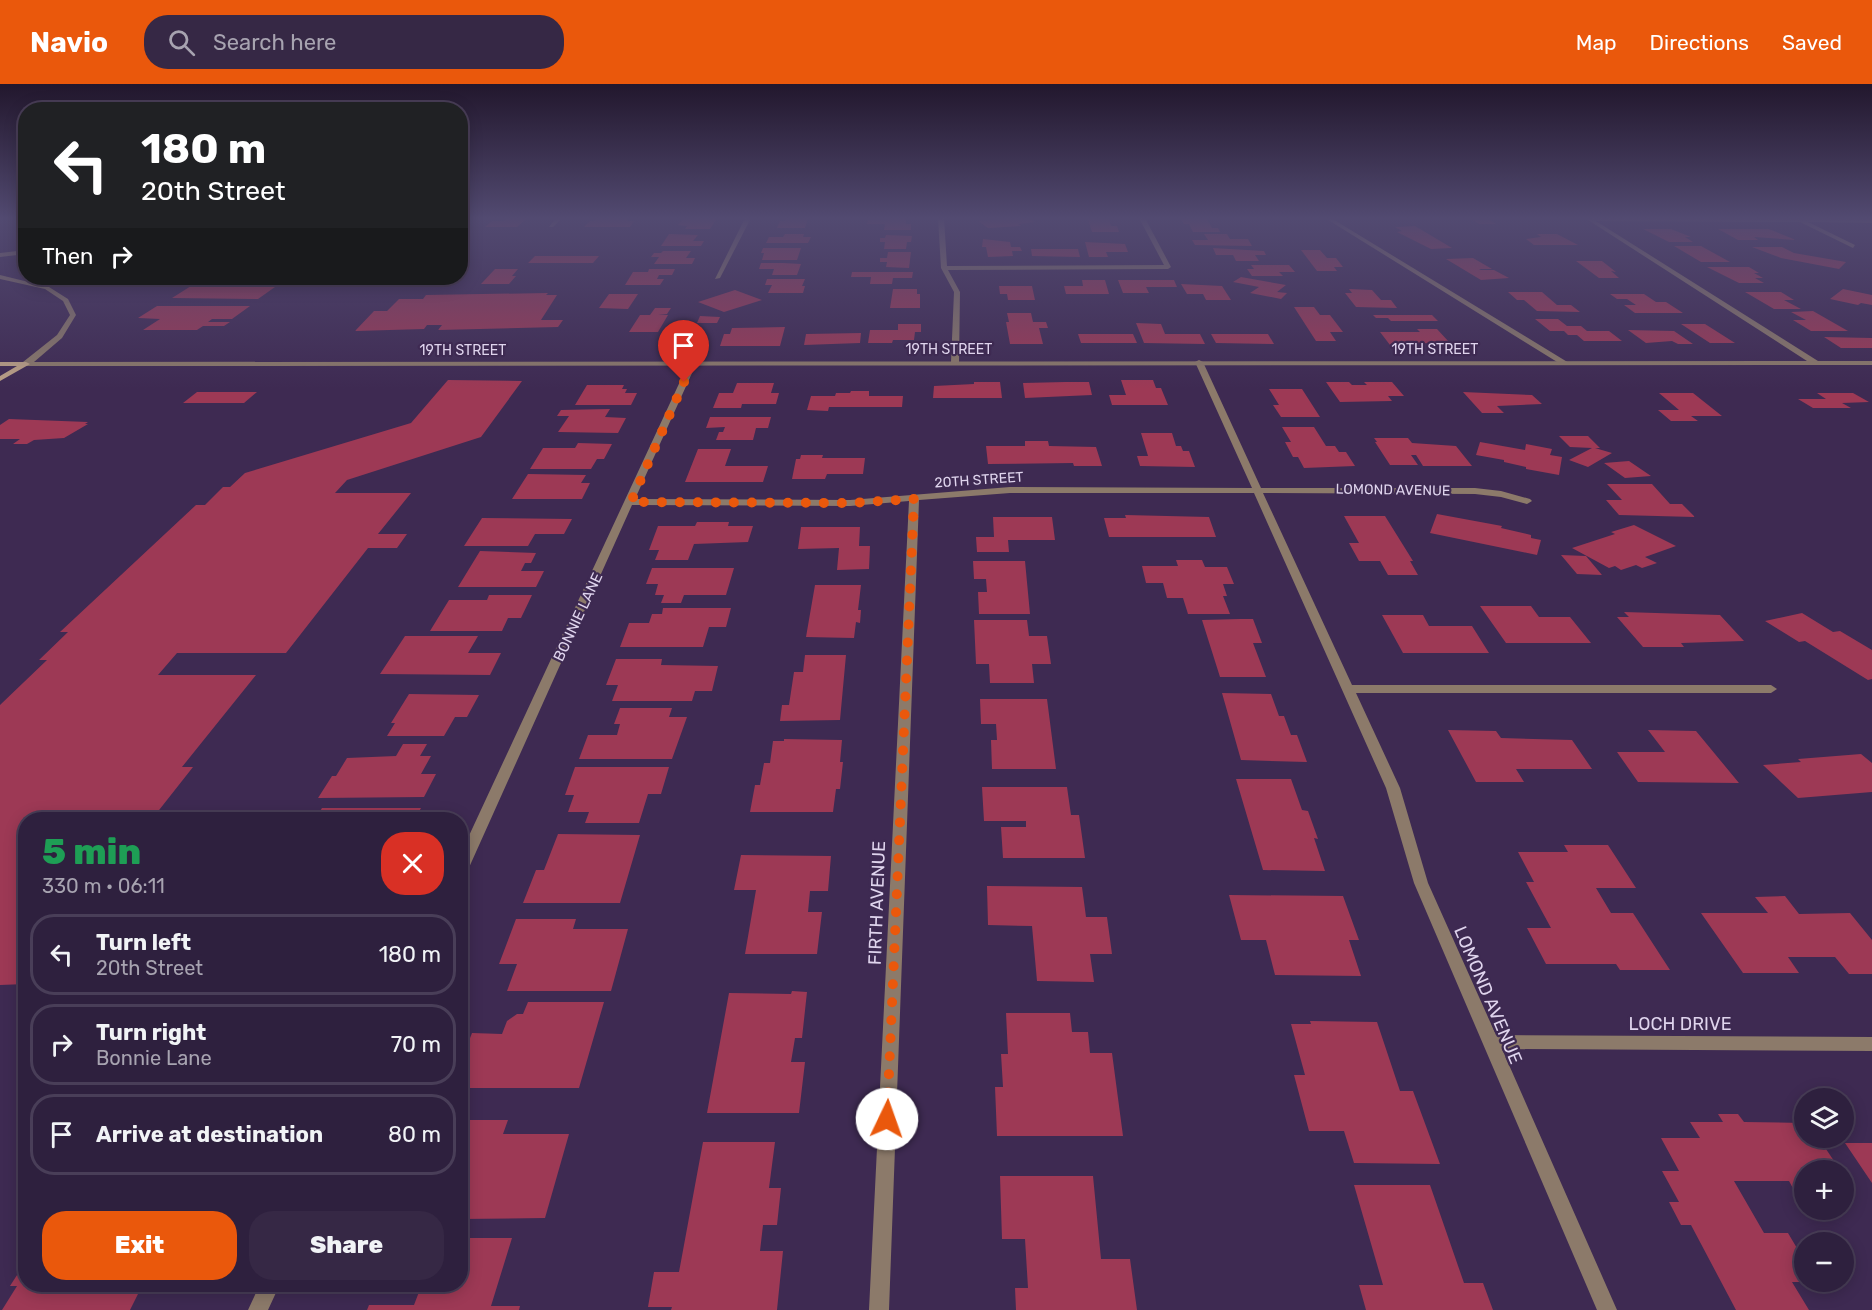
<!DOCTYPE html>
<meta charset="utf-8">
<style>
:root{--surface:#2e203e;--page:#362845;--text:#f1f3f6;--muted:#a7a3b0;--line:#493e58;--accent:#ea580c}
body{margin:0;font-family:Rubik,sans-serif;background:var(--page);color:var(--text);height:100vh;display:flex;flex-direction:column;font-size:22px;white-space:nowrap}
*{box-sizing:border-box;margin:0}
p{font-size:20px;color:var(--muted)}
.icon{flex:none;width:33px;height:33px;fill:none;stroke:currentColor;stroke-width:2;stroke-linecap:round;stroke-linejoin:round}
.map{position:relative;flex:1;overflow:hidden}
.side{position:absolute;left:18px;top:728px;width:450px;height:480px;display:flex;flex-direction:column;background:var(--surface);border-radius:24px;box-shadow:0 3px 15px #0003,0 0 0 2px var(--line)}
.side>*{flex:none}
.hud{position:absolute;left:18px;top:18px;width:450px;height:183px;border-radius:24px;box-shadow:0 3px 15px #0003,0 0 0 2px var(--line);background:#202124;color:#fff;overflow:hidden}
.controls{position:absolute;left:1794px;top:1004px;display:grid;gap:12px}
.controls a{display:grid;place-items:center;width:60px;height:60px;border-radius:50%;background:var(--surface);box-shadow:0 3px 15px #0003,0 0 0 2px var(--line);font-size:30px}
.pin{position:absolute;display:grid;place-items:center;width:51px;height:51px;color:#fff;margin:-62px -26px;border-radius:50% 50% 50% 0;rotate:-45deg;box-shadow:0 0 6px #0007}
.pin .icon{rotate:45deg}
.me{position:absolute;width:66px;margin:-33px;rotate:3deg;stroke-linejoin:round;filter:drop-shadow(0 0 4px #0008)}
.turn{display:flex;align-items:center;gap:21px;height:126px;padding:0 24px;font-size:27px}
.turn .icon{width:78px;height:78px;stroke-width:2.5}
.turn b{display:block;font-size:42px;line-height:51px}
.then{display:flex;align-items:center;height:57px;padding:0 24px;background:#0003;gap:12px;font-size:22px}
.round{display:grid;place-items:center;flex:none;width:63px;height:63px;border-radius:24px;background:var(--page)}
.overview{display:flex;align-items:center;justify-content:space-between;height:102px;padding:0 24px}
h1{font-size:36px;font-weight:800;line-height:45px;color:#1e9e55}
.primary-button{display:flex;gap:12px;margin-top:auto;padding:12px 24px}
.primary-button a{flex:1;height:69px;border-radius:24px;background:var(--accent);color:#fff;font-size:24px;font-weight:800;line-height:69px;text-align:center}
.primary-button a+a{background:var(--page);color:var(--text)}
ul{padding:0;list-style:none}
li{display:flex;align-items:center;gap:18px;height:81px;margin:0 12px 9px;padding:0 12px;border:3px solid var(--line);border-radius:24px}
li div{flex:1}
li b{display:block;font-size:22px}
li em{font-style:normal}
header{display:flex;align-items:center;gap:36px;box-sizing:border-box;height:84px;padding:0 30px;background:var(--accent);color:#fff}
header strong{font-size:28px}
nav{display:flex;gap:33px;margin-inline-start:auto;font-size:21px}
.search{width:420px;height:54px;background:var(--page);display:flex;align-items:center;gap:15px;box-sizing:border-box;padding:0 21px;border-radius:24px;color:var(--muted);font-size:22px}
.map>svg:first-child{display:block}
.building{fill:#9d3955}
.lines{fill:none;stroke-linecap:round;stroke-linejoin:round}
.minor{fill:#8c7a6a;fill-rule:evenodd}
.tertiary{fill:#8c7a6a;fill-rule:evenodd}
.secondary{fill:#bca186;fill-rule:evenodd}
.route{stroke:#ea580c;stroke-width:10;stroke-dasharray:0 18}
.labels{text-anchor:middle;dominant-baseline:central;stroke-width:4.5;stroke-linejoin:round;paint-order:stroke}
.far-street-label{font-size:14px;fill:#dfd4ed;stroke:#3e2a52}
.street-label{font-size:15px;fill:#dfd4ed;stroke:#3e2a52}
.near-street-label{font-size:18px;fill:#dfd4ed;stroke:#3e2a52}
</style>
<header>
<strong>Navio</strong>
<div class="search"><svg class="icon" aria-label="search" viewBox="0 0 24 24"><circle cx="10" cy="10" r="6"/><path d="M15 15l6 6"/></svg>Search here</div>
<nav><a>Map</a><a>Directions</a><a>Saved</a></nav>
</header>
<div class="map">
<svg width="1872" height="1226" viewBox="0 0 1872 1226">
<rect width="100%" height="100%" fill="#3e2a52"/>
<path class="building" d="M508,134H527L517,143H485L492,137H504Z
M597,134H629L627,137H634L630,143H584L590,137H594Z
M695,134H717L710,145H685L687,142L678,141L683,135Z
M786,134H808L805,144H777L780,137H785Z
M888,134H906V140H911V146H884L885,140H867L868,136H888Z
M1010,134H1027L1035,138L1018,140L1021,142L988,144L978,137Z
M1088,135H1109L1111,142H1117L1119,148H1092Z
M1181,135H1207L1212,144H1218L1220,148H1193L1189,140H1184Z
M1473,136H1490L1496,140H1479Z
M1415,142L1452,164L1431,165L1397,148L1402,147L1395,143Z
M1643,145H1671L1691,153H1685L1693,158H1669Z
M1718,145H1769L1796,156L1754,153L1758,156H1738Z
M669,150L698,151L693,157H704L701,162H661Z
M785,150H804L803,153H811L808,159H766L769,153H783Z
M1204,150H1227L1230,155H1248L1252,162L1195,161L1192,156H1208Z
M1537,150H1557L1578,161H1534L1526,155L1541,153Z
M886,151L912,152L911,158H907L906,165H884L885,158H880V154H885Z
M983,155L1010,158L1011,163H1020L1022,167H1012L1013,172L988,173L986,163H982Z
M1085,158L1125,160L1128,168H1106L1108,173H1089Z
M1674,162H1701L1730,178H1701Z
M1752,163H1782L1794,169L1846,178L1839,185L1781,174Z
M763,164H801L797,176H762L764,169H761Z
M1213,164L1264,167L1266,171H1255L1259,177H1236L1233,171H1216Z
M1031,165H1078L1080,173L1032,172Z
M1301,166H1320L1327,174H1336L1343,183H1334L1337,187H1317Z
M663,167H691L686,174H695L692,180H654L659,173H651L654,169H661Z
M888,168H911L909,184L886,183L887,178H880V174H887Z
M535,172H599L593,179H528Z
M1473,174L1492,185H1479L1481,186H1494L1509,194L1481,196L1446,175Z
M1576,177H1602L1616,188L1611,187L1619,194H1599Z
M761,179H783L801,180L797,191H772L774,185H759Z
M1251,181H1289L1295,188H1279L1283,192H1252L1247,185H1254Z
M1707,183H1749L1759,189H1754L1763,194H1755L1764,199H1739Z
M495,185H518L512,192H516L509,200H481Z
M649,185H675L672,191H659L657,195H664L660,201H625L633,188H648Z
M852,188H913L912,194H893L892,200H870L871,193H851Z
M1241,193L1286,201L1277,208L1287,209L1281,215L1250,209L1259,203L1233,198Z
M767,195H805L802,202H805L803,209H768L772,201H765Z
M1082,196H1105L1109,210H1066L1064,202H1083Z
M1118,196H1174L1177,203H1146L1149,209H1123Z
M1181,200L1222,202L1231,216H1206L1203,210H1187Z
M191,202L275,203L258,215L172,214Z
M999,202H1032L1035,216H1008L1007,210H1000Z
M893,205H917V210H920V224H890Z
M1349,205L1372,206L1381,216H1391L1397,224L1356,223L1345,209H1352Z
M1843,205L1872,211V221L1861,219L1858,221L1830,215Z
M735,206L762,216L724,228L698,218Z
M1508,208H1542L1557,221H1571L1580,228L1537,227L1524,216H1517Z
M1745,208H1781L1794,216H1784L1801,225H1774Z
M548,209L546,211H557L541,236H563L558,243L438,246L442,241H427L424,245L355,247L374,227H387L399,215H423L426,211Z
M609,210H638L628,225L599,224Z
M1610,210H1644L1656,218H1666L1683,229H1635L1624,221H1636L1627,215H1617Z
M157,222H250L232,235H212L208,238H230L224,242H203L197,246H143L160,235L138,234Z
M1294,223H1314L1320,231H1330L1343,248H1330L1336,257H1316Z
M655,224H671L667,230H658L668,231L658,248H629L640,231H650Z
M1813,227L1848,247H1811L1793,236H1806L1791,228Z
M1007,229H1031L1033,238H1046L1048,244H1039L1043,260H1010L1006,238H1009Z
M1373,231H1432L1438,237H1391L1388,234H1376Z
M700,232L720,233L717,239H697Z
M1535,235H1558L1567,242H1581L1587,247H1609L1622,257H1584L1577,251H1568L1564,247H1550Z
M1136,239L1161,240L1165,250H1200L1205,260L1144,259Z
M898,240H921V248H915L914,256H893L892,259H868L870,246H898Z
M1681,240H1705L1735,259H1710Z
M785,243L780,262H720L724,250H730L732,244Z
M1417,245H1437L1449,258L1390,261L1380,248H1420Z
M1628,246L1674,247L1693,260H1678L1672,257L1646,259Z
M861,249L860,259L804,261L806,250Z
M1078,250H1133L1137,259H1081Z
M1211,250H1268L1274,260L1216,259Z
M1824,253L1872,254V264H1841Z
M448,296L522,297L481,353L347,396L335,409H411L378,450H407L397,464H368L286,569H177L158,591H256L182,683H193L152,735H26V900L0,901V621L47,576H39L68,548H60L196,421H205L223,403H230L245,389L411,339Z
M1121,296H1153L1156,304H1161L1168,321H1112L1109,311H1126Z
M974,298H1000L1002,314H933L934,302L974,300Z
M1065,298H1089L1092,311L1025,314L1023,299Z
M1326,298H1349L1352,301H1367L1364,298H1392L1404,312H1388L1392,317L1340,318Z
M737,299H774L771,309H779L776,320H742L741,324H713L719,309H733Z
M587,301H624L622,305H627L625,309H637L631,321H575Z
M1269,305H1302L1320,333H1281L1273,321H1279Z
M851,307H869V312H903L902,323H829L828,327L807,326L811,312H835L836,309H850Z
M197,308H257L244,319H183Z
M1463,308L1532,311L1542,320L1497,322L1504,329H1482Z
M1659,309H1693L1722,332H1691L1698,337H1671L1658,326H1679Z
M1817,309H1853L1869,318L1842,319L1851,324H1813L1798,315H1826Z
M610,325L605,333L626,334L618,349L558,348L569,332H557L561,326Z
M710,333H771L768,344H756L753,356H716L719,348H723L725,343L706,344Z
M9,335L88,338L85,340H88L64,354L34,356L27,360H13L20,355H0V341Z
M1282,343H1314L1326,362H1335L1339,368H1346L1355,382L1304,384L1298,373H1293L1285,358H1291Z
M1141,349H1172L1176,362H1181L1183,367H1189L1195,383L1140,382L1137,372H1148Z
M1559,352H1588L1600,364H1595L1612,369L1588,383L1569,376L1592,364L1570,363Z
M1374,354H1408L1412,359L1456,362L1472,382H1423L1416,371H1411L1418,381H1390L1375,358H1377Z
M1025,357H1048L1049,362L1096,363L1102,382H1074L1073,379L988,380L986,362H1025Z
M1480,358L1525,366L1526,360L1552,365L1550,371L1562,373L1559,391L1526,385V383L1504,378V376L1476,371Z
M578,359L612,360L604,375H597L591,385H530L543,364H575Z
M698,365H731L725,382H768L763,398H685Z
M801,371H823L822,374H865L863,390H827L825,395H792L796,375H800Z
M1629,377L1651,392L1625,394L1604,379Z
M528,390L586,391L581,399H590L582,415H512Z
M1607,400H1652L1670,420H1682L1695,433L1619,431L1606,416H1622Z
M1437,430L1502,442L1501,444L1531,451V454L1541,456L1537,471L1430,449Z
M1125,431L1209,433L1216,453H1109L1104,434H1126Z
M1344,432H1385L1413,477H1410L1418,491H1388L1380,477H1359L1349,459H1359Z
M993,433H1052L1055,456H1008L1009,468H977L976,453H994Z
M482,434L572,435L564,450H535L528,462H464Z
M697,438H729L728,442H753L748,458L694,460L688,476H655L659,466H649L658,442H695Z
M1634,441L1676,462L1645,473L1657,479L1642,484L1636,481L1621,486L1615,482L1609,484L1572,464L1615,450L1611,448Z
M801,443H860L859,462H870L869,485L837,486L839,464L798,465Z
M480,467L536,469L531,479H525L521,487H544L536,503H458Z
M1561,471L1586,472L1602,491L1577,490Z
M1176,476H1202L1205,483H1227L1234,500H1223L1227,512H1223L1230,530H1188L1183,514H1167L1163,499H1146L1142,482H1178Z
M973,477H1025L1030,530H979L978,508H987L986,495H974Z
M652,484H734L726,511H684L681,519H661L664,511H655L658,500H646Z
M815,501H861L858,526H861L860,539L856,538L854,554L806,553Z
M489,511H532L521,534H508L502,547H430L449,516H487Z
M1480,522H1531L1539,533H1570L1591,559H1506Z
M663,524H731L726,543H709L703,563H620L629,539H649L652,530H662Z
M1624,528L1720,531L1744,557L1681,559L1684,563H1643L1617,533H1629Z
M1802,529L1833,548L1840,547L1872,566V595L1868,596L1805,557L1799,558L1765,537Z
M1382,531H1423L1429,542H1472L1489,569H1403Z
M1240,535H1253L1262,559H1253L1266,593H1220L1202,536Z
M974,536H1027L1029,552H1047L1051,580H1032L1034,599H990L989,580H976Z
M405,552H478L468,569H501L490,591L380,590Z
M805,571H846L840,636L780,637L782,621H789L794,588H803Z
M616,575H662L661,581L718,582L712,607H695L692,617H612L618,601H606Z
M1222,609L1271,610L1279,632H1284L1291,651H1297L1307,678L1241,676Z
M409,610L479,611L467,633H455L444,652H387L395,639H391Z
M980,615H1047L1056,685H992L991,656H997L996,640H981Z
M620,624H672L669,633H687L672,675H579L588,651H617L620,640H614Z
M1448,646L1496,647L1501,654L1572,656L1592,685H1516L1524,698H1476Z
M1648,646L1696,647L1739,699L1638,698L1617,668H1665Z
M784,655L842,656L840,678H843L840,705H836L833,728H750L755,701H760L764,679H770L773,657H784Z
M403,660H427L420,672H431L421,690H436L424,713L318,714L332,692H336L347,674L396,672Z
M1861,670L1872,679V708L1798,714L1763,681L1801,678L1798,675Z
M575,683H669L661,710H648L639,739H585L589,728H568L574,711H565Z
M1236,695H1291L1302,726L1308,727L1318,755L1314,754L1325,787L1263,786Z
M982,703H1067L1071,731H1079L1085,774H1003L1001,743H1026V737H984Z
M322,724H421L415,735H315Z
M558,750L640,751L620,819H523L536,786H544Z
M1564,761H1608L1636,804H1596L1611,829H1633L1670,886H1620L1616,880H1546L1527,844H1551L1526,798H1534L1518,768H1568Z
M741,771L831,772L828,807H810L808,828H822L817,870H745L756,806H734Z
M987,802L1082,803L1086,833H1107L1112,870H1090L1094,898L1037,897L1032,842L988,841Z
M1229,811L1343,812L1359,856H1349L1361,892L1275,891L1266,856H1241Z
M1785,812L1799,830L1850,829L1872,856V890H1849L1835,873H1788L1799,889H1743L1701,829H1768L1755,813Z
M516,835H576L573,845H628L611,907H507L517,880H499Z
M792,907L807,908L802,954H795L791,978H805L799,1029H707L729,909L791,910Z
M528,918H604L579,1004H460V980L472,949L502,950L507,937L517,930H523Z
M1006,929H1070L1072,948H1088L1090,969H1112L1123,1052H997L995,1003H1003L1001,970H1008Z
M1310,937L1377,938L1400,1007H1413L1440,1080L1354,1079L1344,1047H1309L1294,991H1305L1291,940H1311Z
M1718,1030H1738L1744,1038L1804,1039V1053H1818L1840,1086H1804V1115H1799L1789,1097H1734L1764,1149H1788L1804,1176V1198H1792L1809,1226H1736L1691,1141H1681L1669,1118H1679L1662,1087H1679L1661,1054H1700L1690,1038H1723Z
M460,1036H508L503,1050H569L545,1134L460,1135Z
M703,1058H775L769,1104H781L777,1141H763L760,1167H783L777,1226H671L672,1223H648L654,1188H679Z
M1845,1059H1872V1099Z
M1000,1092H1093L1101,1175H1130L1137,1226H1016L1015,1204H1028L1025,1155H1002Z
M1354,1101H1430L1464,1199H1483L1493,1226H1366L1359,1201H1383Z
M460,1154H512L491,1222H520L519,1226H367L369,1221H414L422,1200H460Z
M26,1177V1200H170L167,1206H140L130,1226H2L17,1202H10Z"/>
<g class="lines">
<path class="minor" d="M556,134H562L553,143H549Z
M745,134H751L720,194L715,195Z
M938,134H944L947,182L1164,181L1139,134H1145L1171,183L1168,185L948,186L960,208L959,278L955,280L951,278L954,208L941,184Z
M1325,134H1331L1569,279L1562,281Z
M1591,134L1872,135V139L1808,138L1855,161L1853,164L1800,138L1589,137Z
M26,166V170L0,173V169Z
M690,276L697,278L635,415L850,416L1010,403L1252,404L1195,278L1199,276L1203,278L1261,404H1475L1501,407L1530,415L1532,417L1527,420L1501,413L1475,410L1263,409L1352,601H1771L1777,605L1771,609H1356L1400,704L1428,799L1496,951L1872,953V967L1502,965L1617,1226H1597L1414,799L1386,704L1254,409H1010L919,416L889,1226H869L909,417L850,422L632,421L467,788L465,792L460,793V771Z
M260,1200H280L268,1226H248Z"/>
<path class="tertiary" d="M1585,134H1591L1818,277H1872V281L26,282L22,280L23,278L57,251L70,231L63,217L45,205L0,195V191L49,203L68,215L76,231L62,254L34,278L1807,277Z"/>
<path class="secondary" d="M0,278H26L30,280L0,297V292L17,282H0Z"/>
</g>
<linearGradient id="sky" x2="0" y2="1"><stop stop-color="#22172d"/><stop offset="0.44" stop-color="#524a71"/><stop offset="1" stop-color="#524a71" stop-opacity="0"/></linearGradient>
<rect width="1872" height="305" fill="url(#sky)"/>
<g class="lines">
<path class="route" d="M684,298L631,418L850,419L914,415L887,1035"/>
</g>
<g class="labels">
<g class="far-street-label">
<text x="949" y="265">19TH STREET</text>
<text x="1435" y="265">19TH STREET</text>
<text x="463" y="266">19TH STREET</text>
<text transform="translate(979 396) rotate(-4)">20TH STREET</text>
<text transform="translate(1393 406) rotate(1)">LOMOND AVENUE</text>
</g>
<g class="street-label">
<text transform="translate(578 533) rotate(-65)">BONNIE LANE</text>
</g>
<g class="near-street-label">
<text transform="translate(877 819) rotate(-88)">FIRTH AVENUE</text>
<text transform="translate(1488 911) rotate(67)">LOMOND AVENUE</text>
<text x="1680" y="940">LOCH DRIVE</text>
</g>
</g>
</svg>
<div class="controls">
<a><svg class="icon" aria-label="layers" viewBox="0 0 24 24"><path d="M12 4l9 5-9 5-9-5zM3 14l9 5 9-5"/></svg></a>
<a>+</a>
<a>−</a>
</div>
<div class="pin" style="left:684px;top:298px;background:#d93025"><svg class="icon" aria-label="arrive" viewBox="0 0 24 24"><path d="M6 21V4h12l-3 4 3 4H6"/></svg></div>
<svg class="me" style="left:887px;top:1035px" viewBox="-20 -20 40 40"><circle r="19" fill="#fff"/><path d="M0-13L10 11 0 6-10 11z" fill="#ea580c"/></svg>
<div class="hud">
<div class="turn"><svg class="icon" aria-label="left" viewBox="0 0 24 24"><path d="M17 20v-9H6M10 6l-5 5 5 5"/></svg><div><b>180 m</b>20th Street</div></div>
<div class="then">Then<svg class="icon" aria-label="right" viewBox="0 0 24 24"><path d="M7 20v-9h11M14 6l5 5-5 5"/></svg></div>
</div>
<section class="side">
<div class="overview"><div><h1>5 min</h1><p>330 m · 06:11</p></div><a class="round" style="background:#d93025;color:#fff"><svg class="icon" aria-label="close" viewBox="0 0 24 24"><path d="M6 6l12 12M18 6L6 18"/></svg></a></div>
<ul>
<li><svg class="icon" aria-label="left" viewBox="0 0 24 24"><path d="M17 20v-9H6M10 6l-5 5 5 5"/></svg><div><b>Turn left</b><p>20th Street</p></div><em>180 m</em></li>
<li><svg class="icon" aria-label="right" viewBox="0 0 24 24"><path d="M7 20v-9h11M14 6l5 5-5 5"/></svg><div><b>Turn right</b><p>Bonnie Lane</p></div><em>70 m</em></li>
<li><svg class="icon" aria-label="arrive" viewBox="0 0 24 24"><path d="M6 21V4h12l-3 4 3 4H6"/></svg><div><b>Arrive at destination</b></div><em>80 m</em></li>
</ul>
<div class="primary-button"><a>Exit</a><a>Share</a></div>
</section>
</div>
